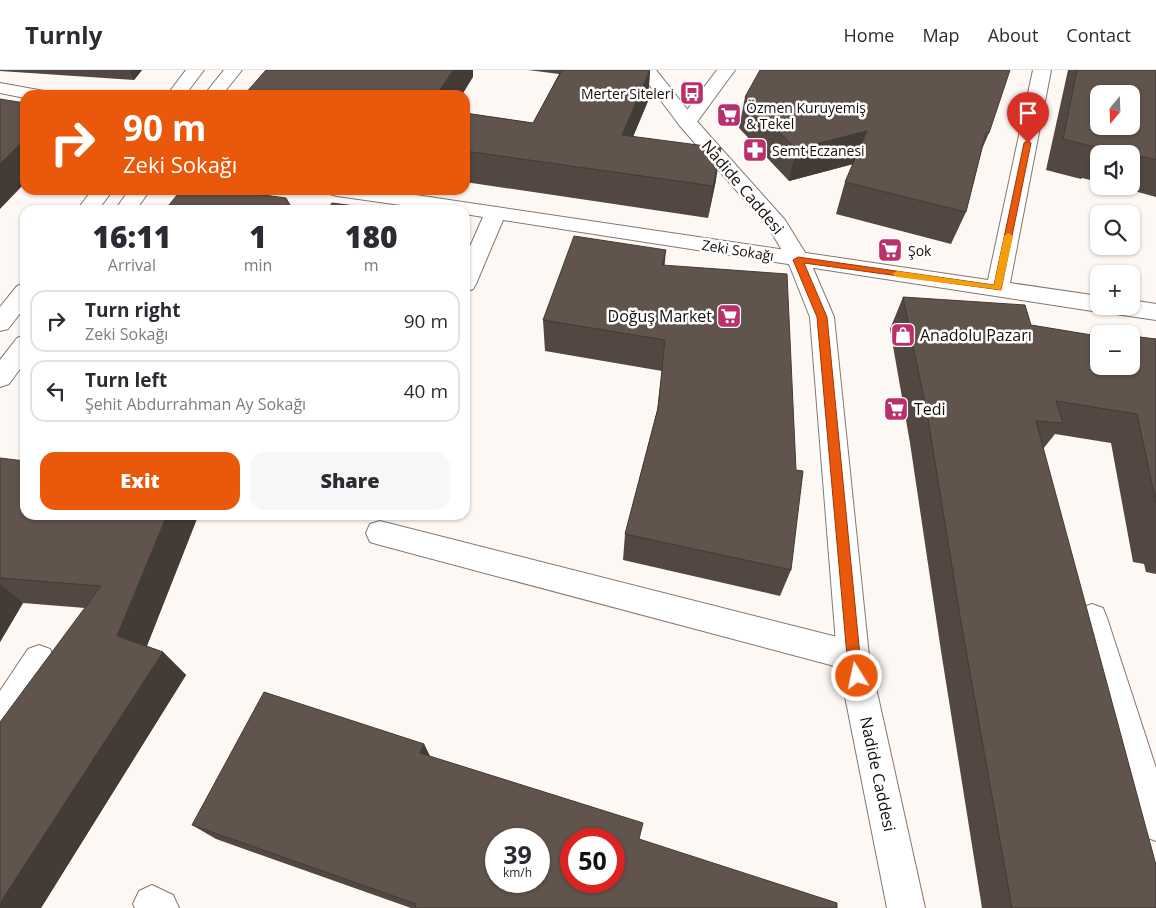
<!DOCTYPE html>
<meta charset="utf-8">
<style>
:root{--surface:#fff;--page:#f7f7f7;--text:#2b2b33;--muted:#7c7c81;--line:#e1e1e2;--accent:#ea580c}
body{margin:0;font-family:"Open Sans",sans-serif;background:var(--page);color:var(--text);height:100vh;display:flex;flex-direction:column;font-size:19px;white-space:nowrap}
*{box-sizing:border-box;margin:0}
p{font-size:16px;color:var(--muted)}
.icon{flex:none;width:28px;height:28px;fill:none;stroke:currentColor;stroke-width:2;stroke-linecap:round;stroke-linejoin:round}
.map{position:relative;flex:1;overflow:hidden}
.sheet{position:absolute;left:20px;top:135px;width:450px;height:315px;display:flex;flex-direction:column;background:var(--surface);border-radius:15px;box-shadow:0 1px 4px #0004}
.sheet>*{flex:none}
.hud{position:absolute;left:20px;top:20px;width:450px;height:105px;border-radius:15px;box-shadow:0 1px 4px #0004;background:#ea580c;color:#fff;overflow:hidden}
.needle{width:32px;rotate:199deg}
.fabs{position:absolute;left:1090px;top:15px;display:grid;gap:10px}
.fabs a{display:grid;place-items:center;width:50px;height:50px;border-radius:10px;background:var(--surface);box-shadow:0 1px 4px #0004;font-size:25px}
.speed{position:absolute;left:485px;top:758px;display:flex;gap:10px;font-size:25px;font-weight:700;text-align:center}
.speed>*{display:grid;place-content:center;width:65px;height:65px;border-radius:50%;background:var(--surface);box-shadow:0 1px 4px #0004;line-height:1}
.speed small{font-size:12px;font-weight:400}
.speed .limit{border:8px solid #d22;background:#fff;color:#111}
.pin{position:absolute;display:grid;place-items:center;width:42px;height:42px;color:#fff;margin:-51px -21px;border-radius:50% 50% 50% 0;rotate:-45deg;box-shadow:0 0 5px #0007}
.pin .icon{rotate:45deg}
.me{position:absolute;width:55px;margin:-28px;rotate:350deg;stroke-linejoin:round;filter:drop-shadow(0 0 4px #0008)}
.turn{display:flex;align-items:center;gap:18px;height:105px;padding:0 20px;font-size:22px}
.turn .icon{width:65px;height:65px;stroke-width:2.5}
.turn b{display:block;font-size:35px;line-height:42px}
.eta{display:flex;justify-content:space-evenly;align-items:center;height:85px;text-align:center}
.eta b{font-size:30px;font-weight:800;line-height:35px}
.cta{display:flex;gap:10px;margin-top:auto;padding:10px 20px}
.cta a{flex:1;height:58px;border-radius:15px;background:var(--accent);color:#fff;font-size:20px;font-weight:800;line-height:58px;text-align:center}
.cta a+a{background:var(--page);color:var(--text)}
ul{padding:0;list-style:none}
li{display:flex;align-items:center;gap:15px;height:62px;margin:0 10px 8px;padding:0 10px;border:2px solid var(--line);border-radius:15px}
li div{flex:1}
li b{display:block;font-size:19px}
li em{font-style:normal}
header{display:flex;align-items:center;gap:30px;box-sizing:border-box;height:70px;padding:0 25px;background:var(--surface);border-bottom:1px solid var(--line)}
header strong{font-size:24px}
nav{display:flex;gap:28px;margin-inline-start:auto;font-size:18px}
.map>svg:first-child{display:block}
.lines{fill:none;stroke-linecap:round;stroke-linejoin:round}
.minor-casing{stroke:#84776e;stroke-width:2}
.major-casing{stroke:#84776e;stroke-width:2}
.minor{fill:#fff;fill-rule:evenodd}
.major{fill:#fff;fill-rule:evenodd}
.wall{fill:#534841}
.shaded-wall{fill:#433b35}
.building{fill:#60544c;stroke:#433b35;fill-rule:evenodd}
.route{fill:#ea580c;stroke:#983908}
.slow{fill:#f59e0b}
.labels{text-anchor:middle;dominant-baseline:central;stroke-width:5;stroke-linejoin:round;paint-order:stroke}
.far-poi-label{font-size:14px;fill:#140f0c;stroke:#fff;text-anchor:start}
.far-street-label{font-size:14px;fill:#140f0c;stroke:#fff}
.street-label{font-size:16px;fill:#140f0c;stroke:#fff}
.poi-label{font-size:16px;fill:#140f0c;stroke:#fff;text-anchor:start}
</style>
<header>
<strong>Turnly</strong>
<nav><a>Home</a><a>Map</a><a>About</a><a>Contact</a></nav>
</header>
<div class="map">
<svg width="1156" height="838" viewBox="0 0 1156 838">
<rect width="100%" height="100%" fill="#fef8f4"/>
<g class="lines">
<defs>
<path id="minor" d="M186,0H204L185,25H167Z
M224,0H242L222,25H204Z
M717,0H735L694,56L687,58L680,56L678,52Z
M1033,0H1051L1010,213L1099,226V236H1131V230L1156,234V250L1116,244L1107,240L1099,242L503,150L476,214L473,219L465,222V188L483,147L465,144V140H436L337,126L330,124L327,120H382L988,210Z
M0,13L44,21L47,25H25V28L0,23Z
M92,120H113L98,140H77Z
M129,120H150L136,140H115Z
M25,213V237L8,259L0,261V237L17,216Z
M25,265V292L9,314L0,317V290L17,268Z
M380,451L853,571L864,576L869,586L864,596L853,601L380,475L370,472L366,463L370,454Z
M1092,534L1103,538L1107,548L1156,698V771L1143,766L1138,753L1077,548L1081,538Z
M39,575L50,579L55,590L12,661L0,666V621L28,579Z
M152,815L173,825L179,838H135L133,834L139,821Z"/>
<path id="major" d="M638,0H656L694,48L785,150L809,189L834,247L869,586L925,838H887L837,586L810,247L787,189L769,158L680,56Z"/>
</defs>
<use href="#minor" class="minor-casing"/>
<use href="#major" class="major-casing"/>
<use href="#minor" class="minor"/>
<use href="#major" class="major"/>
</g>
<path class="wall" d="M0,0H142L134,10L0,1Z
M528,0H650L648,31L633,66L716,110L708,148L465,112V43L533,53L559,4Z
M1068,0H1156V127L1116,116H1131V84H1099V112L1082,108L1081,109L1046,100Z
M745,27L989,63L982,79L966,142L951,174L836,144L845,112L853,94L789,111L739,58Z
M664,195L791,500L780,526L623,490L625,464L657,341L662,301L545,281L543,250Z
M903,227L1031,255L1094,266L1098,261L1156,269V504L1146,502L1144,494L1133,492L1111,373L1055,364L1043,379L1156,838H982L941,581L910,373L890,259Z
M0,388L25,445H198V446L147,576L163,582L186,605L41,838H0L85,538L23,533L0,572Z
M424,674L430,687L639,769L837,838H411L216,769L192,755Z"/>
<path class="shaded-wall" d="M129,0H142L134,10Z
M453,0H473V7L462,25H436Z
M650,0L648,31L621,96L622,65Z
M867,61L857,93L789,111L796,79Z
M25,69V113L0,139V94Z
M721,78L716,110L708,148L713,116Z
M666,180L663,212L662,195Z
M465,273L470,302L465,312Z
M167,445H198V446L142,588L117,566Z
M0,514L23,533L0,572Z
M163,582L186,605L41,838H0V833Z
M424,674L433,692L420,683Z"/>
<path class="building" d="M266,0H453L436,25H244Z
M562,0H650L622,65L721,78L713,116L465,81V43L533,53Z
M760,0H1010L989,63L986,62L966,142L845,112L867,61L796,79L745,27Z
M1077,0H1156V90L1099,76V78L1063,69ZM1099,24H1131V56H1099Z
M0,29L25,33V69L0,94Z
M181,120H226L286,128L293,140H165Z
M332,133L386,140H327Z
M574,166L666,180L662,195L787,204L796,400L803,401L791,500L625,464L658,338L665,270L543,250Z
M903,227L1025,235L1031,255L1098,266V261L1119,264H1099V296H1131V266L1156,269V433L1137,344L1056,331L1063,353L1036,351L1156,795V838H1012L962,558L927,343Z
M0,388L25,391V445H167L117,566L163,582L0,833V652L101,516L0,508Z
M264,622L424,674L420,683L643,753L639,769L837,833V838H415L416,834L192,755ZM496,769H539V811H496ZM571,769H614V811H571Z"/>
<path class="route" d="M1028,70L1031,73L1001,220L804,193L827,247L860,586L864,606L862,610L857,612L853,610L847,586L817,247L793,190L798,187L994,215L1024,73Z"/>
<path class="slow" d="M1008,163L1013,166L1001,220L897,207L892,204L897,201L994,215L1004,166Z"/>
<defs>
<symbol id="bus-square" viewBox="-11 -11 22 22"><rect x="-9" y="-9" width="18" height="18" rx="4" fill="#ba306c" stroke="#fff"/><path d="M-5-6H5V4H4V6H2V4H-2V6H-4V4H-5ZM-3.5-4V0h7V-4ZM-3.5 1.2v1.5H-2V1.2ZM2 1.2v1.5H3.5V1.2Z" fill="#fff"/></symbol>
<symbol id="supermarket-square" viewBox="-11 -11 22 22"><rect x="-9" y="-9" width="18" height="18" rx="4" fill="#ba306c" stroke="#fff"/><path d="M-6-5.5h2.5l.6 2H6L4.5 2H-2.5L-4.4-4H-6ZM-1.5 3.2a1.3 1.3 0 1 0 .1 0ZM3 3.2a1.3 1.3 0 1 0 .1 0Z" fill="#fff"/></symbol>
<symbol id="pharmacy-square" viewBox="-11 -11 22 22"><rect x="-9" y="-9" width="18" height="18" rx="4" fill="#ba306c" stroke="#fff"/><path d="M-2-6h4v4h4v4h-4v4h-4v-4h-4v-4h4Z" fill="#fff"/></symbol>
<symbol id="shop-square" viewBox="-11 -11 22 22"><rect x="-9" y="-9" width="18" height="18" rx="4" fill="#ba306c" stroke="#fff"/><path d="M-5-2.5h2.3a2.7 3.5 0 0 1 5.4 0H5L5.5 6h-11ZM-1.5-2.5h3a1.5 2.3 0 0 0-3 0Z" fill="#fff"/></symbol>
</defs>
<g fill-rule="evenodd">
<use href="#bus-square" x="678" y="9" width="28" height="28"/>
<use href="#supermarket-square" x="715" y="31" width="28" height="28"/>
<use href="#pharmacy-square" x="741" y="66" width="28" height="28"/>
<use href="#supermarket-square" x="876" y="166" width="28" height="28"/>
<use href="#supermarket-square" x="715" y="232" width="28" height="28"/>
<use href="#shop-square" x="889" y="251" width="28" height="28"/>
<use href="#supermarket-square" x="882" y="325" width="28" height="28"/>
</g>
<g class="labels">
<g class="far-poi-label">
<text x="674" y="23" text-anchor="end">Merter Siteleri</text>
<text x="746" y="37">Özmen Kuruyemiş<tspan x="746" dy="16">&amp; Tekel</tspan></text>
<text x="772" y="80">Semt Eczanesi</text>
<text x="908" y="180">Şok</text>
</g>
<g class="far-street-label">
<text transform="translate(738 180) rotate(9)">Zeki Sokağı</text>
</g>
<g class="street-label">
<text transform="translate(743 117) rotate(50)">Nadide Caddesi</text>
<text transform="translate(878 704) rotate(78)">Nadide Caddesi</text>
</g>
<g class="poi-label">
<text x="712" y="246" text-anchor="end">Doğuş Market</text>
<text x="920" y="265">Anadolu Pazarı</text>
<text x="914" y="339">Tedi</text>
</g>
</g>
</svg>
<div class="fabs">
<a><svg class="needle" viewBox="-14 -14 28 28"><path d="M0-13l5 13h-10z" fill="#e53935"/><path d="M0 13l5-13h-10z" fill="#7c7c81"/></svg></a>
<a><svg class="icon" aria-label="sound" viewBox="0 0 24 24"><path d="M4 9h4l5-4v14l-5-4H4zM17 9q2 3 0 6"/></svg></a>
<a><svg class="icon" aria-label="search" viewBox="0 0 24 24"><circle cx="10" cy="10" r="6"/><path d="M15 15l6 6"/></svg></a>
<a>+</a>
<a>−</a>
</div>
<div class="speed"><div>39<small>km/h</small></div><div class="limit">50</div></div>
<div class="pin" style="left:1028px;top:73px;background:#d93025"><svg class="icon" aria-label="arrive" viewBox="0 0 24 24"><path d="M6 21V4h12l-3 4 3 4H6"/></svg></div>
<svg class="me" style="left:857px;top:606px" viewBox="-20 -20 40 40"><circle r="17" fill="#ea580c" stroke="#fff" stroke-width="3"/><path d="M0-11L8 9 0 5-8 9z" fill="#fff"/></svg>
<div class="hud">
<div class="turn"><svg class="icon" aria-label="right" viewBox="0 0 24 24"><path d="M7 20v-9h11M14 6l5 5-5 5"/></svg><div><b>90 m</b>Zeki Sokağı</div></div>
</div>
<section class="sheet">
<div class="eta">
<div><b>16:11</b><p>Arrival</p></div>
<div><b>1</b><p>min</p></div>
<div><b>180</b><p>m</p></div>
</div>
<ul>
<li><svg class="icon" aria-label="right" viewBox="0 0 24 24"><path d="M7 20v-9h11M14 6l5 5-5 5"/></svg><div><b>Turn right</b><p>Zeki Sokağı</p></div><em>90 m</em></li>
<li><svg class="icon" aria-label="left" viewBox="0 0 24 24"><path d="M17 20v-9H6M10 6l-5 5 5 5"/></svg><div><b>Turn left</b><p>Şehit Abdurrahman Ay Sokağı</p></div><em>40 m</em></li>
</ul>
<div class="cta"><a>Exit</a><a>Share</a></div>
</section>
</div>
